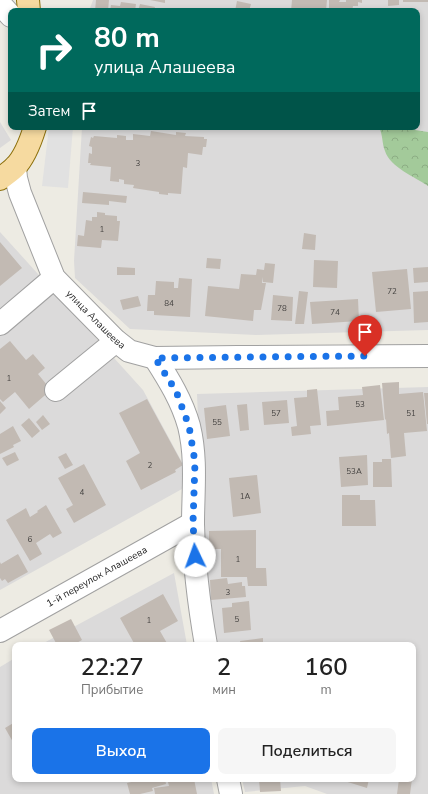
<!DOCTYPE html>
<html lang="ru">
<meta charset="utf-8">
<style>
:root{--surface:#fff;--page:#f6f6f6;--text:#222;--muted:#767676;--accent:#1a73e8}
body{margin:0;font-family:"Nunito Sans",sans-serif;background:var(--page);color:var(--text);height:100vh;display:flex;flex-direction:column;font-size:15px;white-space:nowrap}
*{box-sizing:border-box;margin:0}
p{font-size:13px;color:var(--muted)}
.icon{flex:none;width:22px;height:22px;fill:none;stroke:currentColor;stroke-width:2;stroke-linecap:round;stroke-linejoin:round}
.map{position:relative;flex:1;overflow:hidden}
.details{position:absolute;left:12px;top:642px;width:404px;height:140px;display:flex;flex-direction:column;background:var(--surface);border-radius:8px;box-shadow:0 2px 6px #0003}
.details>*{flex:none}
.hud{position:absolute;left:8px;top:8px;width:412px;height:122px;border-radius:8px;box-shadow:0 2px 6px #0003;background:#00695c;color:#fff;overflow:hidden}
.pin{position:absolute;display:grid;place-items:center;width:34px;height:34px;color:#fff;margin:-41px -17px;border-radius:50% 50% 50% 0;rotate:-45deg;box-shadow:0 0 4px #0007}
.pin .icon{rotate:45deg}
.me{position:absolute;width:44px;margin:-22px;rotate:357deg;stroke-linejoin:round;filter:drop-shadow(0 0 3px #0008)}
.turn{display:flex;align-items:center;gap:14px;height:84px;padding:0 20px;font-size:18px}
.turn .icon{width:52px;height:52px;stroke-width:2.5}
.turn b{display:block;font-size:28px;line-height:34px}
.then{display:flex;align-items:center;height:38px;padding:0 20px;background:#0003;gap:8px;font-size:15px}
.eta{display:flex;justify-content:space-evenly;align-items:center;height:68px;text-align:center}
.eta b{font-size:24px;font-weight:600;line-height:28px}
.action{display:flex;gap:8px;margin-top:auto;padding:8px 20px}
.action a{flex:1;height:46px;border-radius:8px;background:var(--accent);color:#fff;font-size:16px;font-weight:600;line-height:46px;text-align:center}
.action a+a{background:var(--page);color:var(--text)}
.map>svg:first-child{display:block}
.residential{fill:#dbdada}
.forest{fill:url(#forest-crowns)}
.parking{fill:#e1e1e1}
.building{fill:#c2bab3}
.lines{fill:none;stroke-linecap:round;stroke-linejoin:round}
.minor-casing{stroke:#a1a1a1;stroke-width:24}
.major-casing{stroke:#8c6f09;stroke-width:24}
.minor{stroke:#fff;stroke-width:22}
.major{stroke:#f6daa0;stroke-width:22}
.route{stroke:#1a73e8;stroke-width:7;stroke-dasharray:0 12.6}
.labels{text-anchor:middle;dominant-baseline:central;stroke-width:3.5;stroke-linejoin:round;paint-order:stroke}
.number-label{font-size:8px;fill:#464442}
.street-label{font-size:10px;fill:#1d1d1d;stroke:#fff}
</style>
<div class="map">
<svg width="428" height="794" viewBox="0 0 428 794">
<defs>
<pattern id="forest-crowns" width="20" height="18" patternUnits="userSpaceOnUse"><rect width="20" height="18" fill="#a3ca9a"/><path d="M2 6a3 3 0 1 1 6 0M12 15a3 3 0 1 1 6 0" fill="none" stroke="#8cad84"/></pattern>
</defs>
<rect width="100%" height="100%" fill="#edebe3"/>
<path class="residential" d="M93,0H428V330L256,335L130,329L75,278L74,261L82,127H417V11H89Z
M0,122L11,140L0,148Z
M0,232L143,390L183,464L182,489L0,590Z
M428,387V794H327L305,786L245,792L242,779H413V645H216L206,598L197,394Z
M174,573L187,645H40Z
M15,658V779H211L214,794H0V667Z"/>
<path class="forest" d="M379,127H410L415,130L428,132V186C415,177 390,167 385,151C382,144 383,135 379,127Z"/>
<path class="parking" d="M49,127H73L68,188L42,186Z"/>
<path class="building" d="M96,0H109L108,11H95Z
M150,0H165V3Z
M292,0H327L326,11H291Z
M329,0H340L339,2H346V0H362V3L358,2V6H353L352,11H329Z
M388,0H399V5L388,6Z
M403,0H428V2H403Z
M237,1L251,4L249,11H235Z
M121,2L136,4L135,11H110L111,5L120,6Z
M140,4L155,7L154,11H138Z
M151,131L176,135V132L186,133L185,136L204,137V139H207L206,147H203L202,155L188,153L187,168L183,167L181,194L168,193V195L159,194V192L133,188L134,185L124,184V180L119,179V182L110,181L111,167L90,165L91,163H88L89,153L92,154V147L89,146L91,137L93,138L94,136L117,138V135L126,136V140H133V134L150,136Z
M83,192L127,196L126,203L109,201V205L82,203Z
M97,212L105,213V215L117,216V221H120L118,241L102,240L101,248L77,246L78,235L84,236L86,220L92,221V217H97Z
M304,233L316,235L315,250L302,249Z
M0,242L22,268L0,286Z
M207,258L221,259L220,269L206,268Z
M314,260L338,261L337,288L313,287Z
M265,263L275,264L273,283L263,282V277L262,283H266L261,310H254L253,321L205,316L208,286L239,289L241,274L256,275L257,269L264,270Z
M117,267L135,268V275H117Z
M428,267V282L414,283L413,268Z
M407,269L411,309L376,312L372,272Z
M179,278L192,279L190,317L154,315V311H147L148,295H155L156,281L174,282V288H178Z
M299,291L308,292L304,324H295Z
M428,291V322L414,323L413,292Z
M273,295L293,297L292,321L271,320Z
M138,296L141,306L123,310L120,300Z
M358,299L359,321L312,324L310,302Z
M10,341L26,360L33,354L45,368L38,374L51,390L29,409L15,392L3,402L0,399V349Z
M399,382V394L423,392L427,431L404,433L406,456L391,458L389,433L387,434L386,419L385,420L382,383Z
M380,385L384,420L327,426L326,411L339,410L338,397L363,395L362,387Z
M317,389L321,425L310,426L311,434L292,436L291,427L297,426L294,398L307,397V390Z
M424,393H428V424H427Z
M147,399L183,465L175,470L176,472L141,490L126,461L140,453L119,413Z
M287,400L289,423L264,425L262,402Z
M0,401L6,408L0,414Z
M247,404L249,430L240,431L237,405Z
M226,405L230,436L207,439L204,408Z
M43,415L50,424L42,430L36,422Z
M29,418L40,431L32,438L21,425Z
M13,426L21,441L13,445L14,447L0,454V434Z
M15,452L19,460L7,466L2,458Z
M66,453L73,465L65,469L58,457Z
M367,455L368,485L341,487L339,457Z
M382,459H391L392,487H373V462H382Z
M84,464L106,505L74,523L66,509L73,505L58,478Z
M257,475L261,513L233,517L229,478Z
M342,495H360V500H375L376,526H342Z
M46,505L62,533L53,538L50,534L36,543L42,554L30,561L6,520L26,508L30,517L38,512L37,511Z
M256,530V568H266L267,586H248L247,577H221V549H209V531Z
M18,554L28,572L8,583L5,579L2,581L0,578V562L1,564Z
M227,578L228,584L242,582V586H245L246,597L211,600L210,580Z
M163,594L178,621L160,631L168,645H135L120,618Z
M249,601L251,630L224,633L222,608L232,607V603Z
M71,619L82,640L73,645H57L49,630Z
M263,638V645H241L240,641Z
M232,642V645H218V644Z
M15,722V741L13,742L5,728Z
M144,779H165L166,784L152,788L153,791L140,794H130L127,783Z
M183,779H194L197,794H155L154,788L169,786L168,782Z
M259,779H280L281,791L260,792Z
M338,779H369L367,788Z
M399,779H412L410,794H397Z"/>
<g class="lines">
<defs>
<g id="minor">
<path d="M0,4L11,16"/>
<path id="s1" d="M15,167L16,178L20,193L54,278L115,340L129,351L155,358L238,357L428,356"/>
<path d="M0,324L54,278"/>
<path d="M155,358C169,380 182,401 189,426C197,459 193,491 193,524C194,565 199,605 206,645"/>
<path d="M56,390L116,341"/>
<path id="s2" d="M0,631L193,523"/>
<path d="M228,779L231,794"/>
</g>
<path id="major" d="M28,0L29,11
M0,179C5,175 11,171 15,167C25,157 31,140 35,127"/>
</defs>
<use href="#minor" class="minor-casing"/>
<use href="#major" class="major-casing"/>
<use href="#minor" class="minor"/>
<use href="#major" class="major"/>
</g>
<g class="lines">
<path class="route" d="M195,556L193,523L195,462L189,426L176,391L155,358L365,356"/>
</g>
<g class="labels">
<g class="number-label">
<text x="138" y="163">3</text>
<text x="102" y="229">1</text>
<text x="392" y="291">72</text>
<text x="169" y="303">84</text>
<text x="282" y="308">78</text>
<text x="335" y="312">74</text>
<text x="9" y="378">1</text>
<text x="360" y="404">53</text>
<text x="276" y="413">57</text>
<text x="411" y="413">51</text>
<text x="217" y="422">55</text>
<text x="150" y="465">2</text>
<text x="354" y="471">53А</text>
<text x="82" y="492">4</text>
<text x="245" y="496">1А</text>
<text x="30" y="539">6</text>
<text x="238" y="559">1</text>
<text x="228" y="592">3</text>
<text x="237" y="619">5</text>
<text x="149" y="620">1</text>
</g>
<g class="street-label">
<text stroke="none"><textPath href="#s1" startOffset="177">улица Алашеева</textPath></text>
<text stroke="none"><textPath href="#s2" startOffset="111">1-й переулок Алашеева</textPath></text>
</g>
</g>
</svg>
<div class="pin" style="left:365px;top:356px;background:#d93025"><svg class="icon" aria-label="arrive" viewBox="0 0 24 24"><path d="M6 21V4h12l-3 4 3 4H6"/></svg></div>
<svg class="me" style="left:195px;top:556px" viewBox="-20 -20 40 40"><circle r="19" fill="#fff"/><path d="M0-13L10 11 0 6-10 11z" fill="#1a73e8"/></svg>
<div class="hud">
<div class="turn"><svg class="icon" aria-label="right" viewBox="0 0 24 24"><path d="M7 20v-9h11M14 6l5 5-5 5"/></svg><div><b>80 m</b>улица Алашеева</div></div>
<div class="then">Затем<svg class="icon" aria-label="arrive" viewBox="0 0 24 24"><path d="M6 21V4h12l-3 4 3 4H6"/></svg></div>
</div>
<section class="details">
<div class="eta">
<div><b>22:27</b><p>Прибытие</p></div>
<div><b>2</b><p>мин</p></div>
<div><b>160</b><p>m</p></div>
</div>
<div class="action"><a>Выход</a><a>Поделиться</a></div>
</section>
</div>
